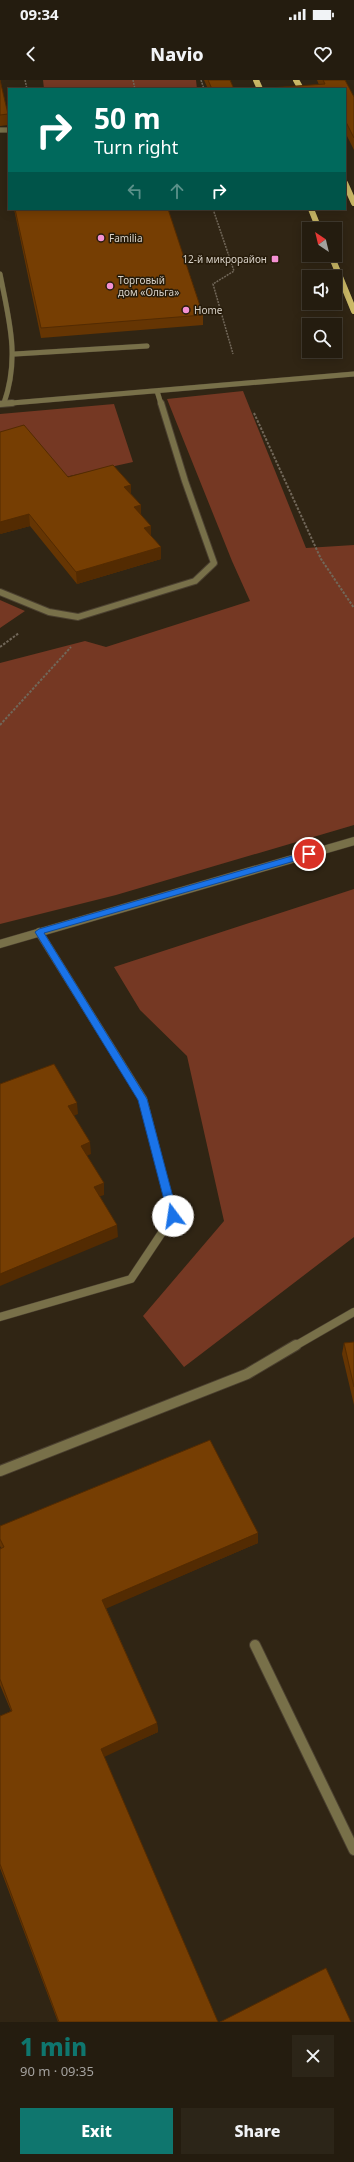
<!DOCTYPE html>
<meta charset="utf-8">
<style>
:root{--surface:#241c0f;--page:#2c2518;--text:#f1f3f6;--muted:#a3a19e;--line:#413a2f;--accent:#0f766e}
body{margin:0;font-family:"Noto Sans",sans-serif;background:var(--page);color:var(--text);height:100vh;display:flex;flex-direction:column;font-size:15px;white-space:nowrap}
*{box-sizing:border-box;margin:0}
p{font-size:13px;color:var(--muted)}
.icon{flex:none;width:22px;height:22px;fill:none;stroke:currentColor;stroke-width:2;stroke-linecap:round;stroke-linejoin:round}
.map{position:relative;height:1942px;overflow:hidden}
.sheet{display:flex;flex-direction:column;background:var(--surface);flex:1}
.sheet>*{flex:none}
.banner{position:absolute;left:8px;top:8px;width:338px;height:122px;border-radius:0px;box-shadow:0 2px 10px #0003,0 0 0 1px var(--line);background:#00695c;color:#fff;overflow:hidden}
.needle{width:26px;rotate:325deg}
.buttons{position:absolute;left:302px;top:142px;display:grid;gap:8px}
.buttons a{display:grid;place-items:center;width:40px;height:40px;border-radius:0px;background:var(--surface);box-shadow:0 2px 10px #0003,0 0 0 1px var(--line);font-size:20px}
.pin{position:absolute;display:grid;place-items:center;width:34px;height:34px;color:#fff;margin:-17px;border:2px solid #fff;border-radius:50%;box-shadow:0 1px 4px #0007}
.me{position:absolute;width:44px;margin:-22px;rotate:346deg;stroke-linejoin:round;filter:drop-shadow(0 0 3px #0008)}
.turn{display:flex;align-items:center;gap:14px;height:84px;padding:0 20px;font-size:18px}
.turn .icon{width:52px;height:52px;stroke-width:2.5}
.turn b{display:block;font-size:28px;line-height:34px}
.lanes{display:flex;align-items:center;height:38px;padding:0 20px;background:#0003;justify-content:center;gap:20px;direction:ltr}
.lanes .off{opacity:.35}
.round{display:grid;place-items:center;flex:none;width:42px;height:42px;border-radius:0px;background:var(--page)}
.head{display:flex;align-items:center;justify-content:space-between;height:68px;padding:0 20px}
h1{font-size:24px;font-weight:800;line-height:30px;color:var(--accent)}
.action{display:flex;gap:8px;margin-top:auto;padding:8px 20px}
.action a{flex:1;height:46px;border-radius:0px;background:var(--accent);color:#fff;font-size:16px;font-weight:800;line-height:46px;text-align:center}
.action a+a{background:var(--page);color:var(--text)}
.status{display:flex;justify-content:space-between;align-items:center;height:28px;padding:0 20px;background:var(--surface);direction:ltr}
.status svg{height:11px;fill:currentColor}
header{display:flex;justify-content:space-between;align-items:center;height:52px;padding:0 20px;background:var(--surface);font-size:18px;font-weight:800}
.map>svg:first-child{display:block}
.green{fill:#753823}
.lines{fill:none;stroke-linecap:round;stroke-linejoin:round}
.service-far3-casing{stroke:#4b4030;stroke-width:5.5}
.service-far2-casing{stroke:#4b4030;stroke-width:8}
.service-far1-casing{stroke:#4b4030;stroke-width:9}
.service-casing{stroke:#4b4030;stroke-width:12}
.primary-casing{stroke:#4b4030;stroke-width:6}
.path-far1{stroke:#716759;stroke-width:1.5;stroke-dasharray:2 1;stroke-linecap:butt}
.path{stroke:#716759;stroke-width:2;stroke-dasharray:2.5 1.5;stroke-linecap:butt}
.service-far3{stroke:#787049;stroke-width:5}
.service-far2{stroke:#787049;stroke-width:6}
.service-far1{stroke:#787049;stroke-width:8}
.service{stroke:#787049;stroke-width:10}
.primary{stroke:#cbb966;stroke-width:6}
.wall{fill:#653503}
.shaded-wall{fill:#532b02}
.building{fill:#763e03;stroke:#532b02}
.route{fill:#1a73e8;stroke:#114b97}
.poi-dot{fill:#f491d3;stroke:#261b0a;stroke-width:1.5}
.labels{text-anchor:middle;dominant-baseline:central;stroke-width:3;stroke-linejoin:round;paint-order:stroke}
.far-poi-label{font-size:10px;fill:#d7d0c6;stroke:#261b0a;text-anchor:start}
</style>
<div class="status"><b>09:34</b><svg viewBox="0 0 49 12"><path d="M0 12V9h3v3zM5 12V6h3v6zM10 12V3h3v9zM15 12V0h3v12zM26 1h20v11H26zM47 4h2v5h-2z"/></svg></div>
<header><svg class="icon" aria-label="back" viewBox="0 0 24 24"><path d="M15 5l-7 7 7 7"/></svg>Navio<svg class="icon" aria-label="heart" viewBox="0 0 24 24"><path d="M12 20l-8-8c-3-5 5-10 8-4 3-6 11-1 8 4z"/></svg></header>
<div class="map">
<svg width="354" height="1942" viewBox="0 0 354 1942">
<rect width="100%" height="100%" fill="#302514"/>
<path class="green" d="M43,0H196L197,9H44Z
M243,311L306,468L354,465V745L116,815L0,844V583L85,561L106,567L250,521L232,481L167,319Z
M114,324L133,382L65,397L0,359V334Z
M0,520L25,531L0,548Z
M354,809V1157L184,1287L143,1236L224,1141L187,976L140,930L114,887Z"/>
<g class="lines">
<defs>
<path id="service-far3" d="M0,50H9
M0,194C9,240 20,277 4,323
M15,274L147,266
M157,311L161,324
M0,324L354,294"/>
<path id="service-far2" d="M0,324L12,323
M0,512L49,532L78,537L195,501L214,483L185,401L161,323"/>
<path id="service-far1" d="M0,864L354,761
M0,1237L131,1199L173,1136L143,1019L39,852
M295,1266L354,1232"/>
<path id="service" d="M0,1391L247,1294L296,1265
M255,1565L354,1770"/>
<path id="primary" d="M256,0L260,9
M296,0L301,9
M345,103L354,123
M311,129L319,149
M331,175L354,231"/>
</defs>
<use href="#service-far3" class="service-far3-casing"/>
<use href="#service-far2" class="service-far2-casing"/>
<use href="#service-far1" class="service-far1-casing"/>
<use href="#service" class="service-casing"/>
<use href="#primary" class="primary-casing"/>
<path class="path-far1" d="M25,0L27,9
M133,0L135,9
M201,0L204,9
M213,129L234,191L213,204L233,274"/>
<path class="path" d="M254,333L321,479L354,528
M0,567L19,553
M0,645L71,567"/>
<use href="#service-far3" class="service-far3"/>
<use href="#service-far2" class="service-far2"/>
<use href="#service-far1" class="service-far1"/>
<use href="#service" class="service"/>
<use href="#primary" class="primary"/>
</g>
<path class="wall" d="M0,0L8,34L9,45L0,46Z
M204,0H230L234,9H208Z
M317,0H345L354,17V70L345,52V9L319,5Z
M14,129H168L203,235V245L41,258Z
M68,397L131,414L141,425V434L151,456L161,467V479L77,504L30,446L0,454Z
M354,1262V1325L342,1274L344,1263Z
M0,1446L258,1463L106,1528L157,1643L158,1652L104,1676L218,1942H58L0,1788V1636L11,1631L0,1605V1469L1,1468L0,1466Z"/>
<path class="shaded-wall" d="M131,405V417L124,407Z
M141,425V437L134,427Z
M29,434L30,446L0,454V442Z
M151,446V458L144,448Z
M161,467V479L77,504L76,492Z
M77,1023L78,1034L69,1038L68,1026Z
M90,1062L91,1074L82,1078L81,1066Z
M104,1103V1115L95,1118L94,1107Z
M117,1145L118,1157L0,1206V1194Z
M258,1453V1463L103,1530L102,1520Z
M157,1643L158,1652L102,1678L101,1669Z"/>
<path class="building" d="M0,0L8,34L0,35Z
M208,0H230L234,9H212Z
M323,0H345L354,17V58L345,40V9H254L325,4Z
M15,129H168L203,235L41,248Z
M24,345L68,397L113,385L131,405L124,407L141,425L134,427L151,446L144,448L161,467L76,492L29,434L0,442V352Z
M54,984L77,1023L68,1026L90,1062L81,1066L104,1103L94,1107L117,1145L0,1194V1004Z
M354,1262V1307L344,1263Z
M210,1360L258,1453L102,1520L157,1643L101,1669L218,1942H59L0,1784V1636L12,1631L0,1599V1469L4,1467L0,1459V1446Z
M326,1888L351,1942H220Z"/>
<path class="route" d="M309,771L313,774L312,776L44,853L147,1019L178,1136L173,1140L169,1139L138,1020L35,852L39,849Z"/>
<g class="poi-dot">
<circle cx="101" cy="158" r="4"/>
<rect x="271" y="175" width="8" height="8" rx="2"/>
<circle cx="110" cy="206" r="4"/>
<circle cx="186" cy="230" r="4"/>
</g>
<g class="labels">
<g class="far-poi-label">
<text x="109" y="158">Familia</text>
<text x="267" y="179" text-anchor="end">12-й микрорайон</text>
<text x="118" y="200">Торговый<tspan x="118" dy="12">дом «Ольга»</tspan></text>
<text x="194" y="230">Home</text>
</g>
</g>
</svg>
<div class="buttons">
<a><svg class="needle" viewBox="-14 -14 28 28"><path d="M0-13l5 13h-10z" fill="#e53935"/><path d="M0 13l5-13h-10z" fill="#a3a19e"/></svg></a>
<a><svg class="icon" aria-label="sound" viewBox="0 0 24 24"><path d="M4 9h4l5-4v14l-5-4H4zM17 9q2 3 0 6"/></svg></a>
<a><svg class="icon" aria-label="search" viewBox="0 0 24 24"><circle cx="10" cy="10" r="6"/><path d="M15 15l6 6"/></svg></a>
</div>
<div class="pin" style="left:309px;top:774px;background:#d93025"><svg class="icon" aria-label="arrive" viewBox="0 0 24 24"><path d="M6 21V4h12l-3 4 3 4H6"/></svg></div>
<svg class="me" style="left:173px;top:1136px" viewBox="-20 -20 40 40"><circle r="19" fill="#fff"/><path d="M0-13L10 11 0 6-10 11z" fill="#1a73e8"/></svg>
<div class="banner">
<div class="turn"><svg class="icon" aria-label="right" viewBox="0 0 24 24"><path d="M7 20v-9h11M14 6l5 5-5 5"/></svg><div><b>50 m</b>Turn right</div></div>
<div class="lanes"><svg class="icon off" aria-label="left" viewBox="0 0 24 24"><path d="M17 20v-9H6M10 6l-5 5 5 5"/></svg><svg class="icon off" aria-label="ahead" viewBox="0 0 24 24"><path d="M12 20V5M6 11l6-6 6 6"/></svg><svg class="icon" aria-label="right" viewBox="0 0 24 24"><path d="M7 20v-9h11M14 6l5 5-5 5"/></svg></div>
</div>
</div>
<section class="sheet">
<div class="head"><div><h1>1 min</h1><p>90 m · 09:35</p></div><a class="round"><svg class="icon" aria-label="close" viewBox="0 0 24 24"><path d="M6 6l12 12M18 6L6 18"/></svg></a></div>
<div class="action"><a>Exit</a><a>Share</a></div>
</section>
